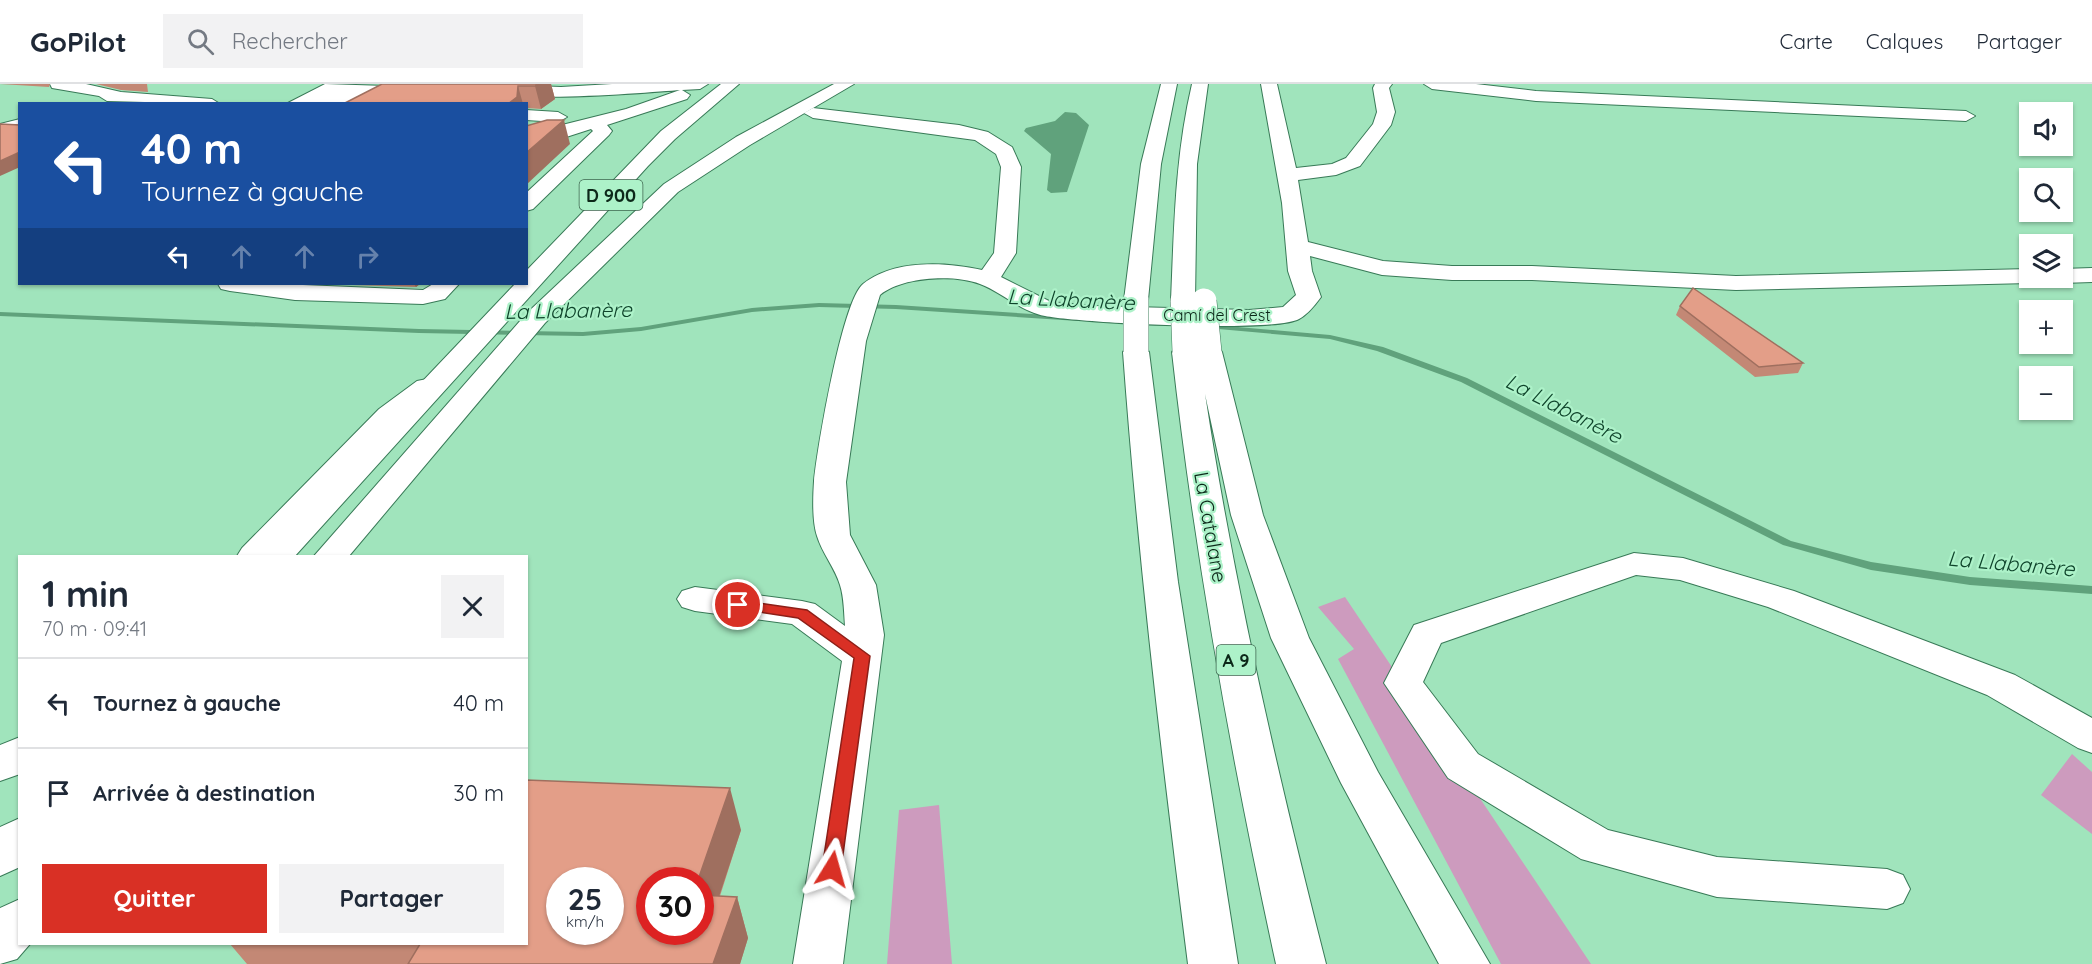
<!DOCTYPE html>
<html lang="fr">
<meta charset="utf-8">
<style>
:root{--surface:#fff;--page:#f2f2f3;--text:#1f2937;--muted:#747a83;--line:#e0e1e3;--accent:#d93025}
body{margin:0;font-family:Quicksand,sans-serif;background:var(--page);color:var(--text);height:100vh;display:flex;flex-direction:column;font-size:22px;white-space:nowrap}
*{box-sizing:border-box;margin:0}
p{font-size:20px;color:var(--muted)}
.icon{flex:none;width:33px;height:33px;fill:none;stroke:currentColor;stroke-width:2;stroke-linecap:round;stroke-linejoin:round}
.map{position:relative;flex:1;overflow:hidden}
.details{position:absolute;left:18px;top:471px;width:510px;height:390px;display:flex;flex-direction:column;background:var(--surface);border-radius:0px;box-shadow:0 2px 4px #0004}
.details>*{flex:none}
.banner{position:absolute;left:18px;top:18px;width:510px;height:183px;border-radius:0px;box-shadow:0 2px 4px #0004;background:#1a4fa0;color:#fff;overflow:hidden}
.buttons{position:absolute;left:2019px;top:18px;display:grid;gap:12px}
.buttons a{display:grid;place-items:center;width:54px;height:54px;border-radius:0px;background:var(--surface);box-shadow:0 2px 4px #0004;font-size:30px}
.speed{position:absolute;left:546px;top:783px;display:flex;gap:12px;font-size:30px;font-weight:700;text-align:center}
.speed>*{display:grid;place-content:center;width:78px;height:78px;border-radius:50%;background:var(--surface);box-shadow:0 2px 4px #0004;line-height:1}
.speed small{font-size:15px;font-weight:400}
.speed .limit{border:9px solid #d22;background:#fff;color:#111}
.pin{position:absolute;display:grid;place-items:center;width:51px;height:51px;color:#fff;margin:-26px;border:3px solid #fff;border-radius:50%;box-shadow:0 2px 6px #0007}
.me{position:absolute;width:66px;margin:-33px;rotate:8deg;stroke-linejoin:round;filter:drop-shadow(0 0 4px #0008)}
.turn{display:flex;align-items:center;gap:21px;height:126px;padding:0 24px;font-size:27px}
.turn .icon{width:78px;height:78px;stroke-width:2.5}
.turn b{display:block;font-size:42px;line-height:51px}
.lanes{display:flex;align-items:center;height:57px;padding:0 24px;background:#0003;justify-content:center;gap:30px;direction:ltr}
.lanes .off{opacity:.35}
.round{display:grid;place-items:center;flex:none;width:63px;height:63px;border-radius:0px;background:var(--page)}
.overview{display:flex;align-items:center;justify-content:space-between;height:102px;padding:0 24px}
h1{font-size:36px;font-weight:700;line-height:45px}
.primary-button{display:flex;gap:12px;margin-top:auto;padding:12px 24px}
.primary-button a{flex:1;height:69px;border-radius:0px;background:var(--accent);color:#fff;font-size:24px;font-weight:700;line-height:69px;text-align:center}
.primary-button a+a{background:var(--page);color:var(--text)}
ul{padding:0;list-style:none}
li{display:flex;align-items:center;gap:18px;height:90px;padding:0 24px;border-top:2px solid var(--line)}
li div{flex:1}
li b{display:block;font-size:22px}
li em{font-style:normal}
header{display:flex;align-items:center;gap:36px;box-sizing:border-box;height:84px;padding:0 30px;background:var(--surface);border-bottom:2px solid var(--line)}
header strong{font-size:28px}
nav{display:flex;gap:33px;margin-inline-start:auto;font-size:21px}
.search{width:420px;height:54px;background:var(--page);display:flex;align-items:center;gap:15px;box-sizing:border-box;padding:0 21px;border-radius:0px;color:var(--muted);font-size:22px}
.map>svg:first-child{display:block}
.green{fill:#cd9bbe}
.water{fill:#60a27c}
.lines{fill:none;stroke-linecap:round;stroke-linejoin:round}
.stream{fill:#60a27c;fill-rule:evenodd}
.minor-casing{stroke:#387a57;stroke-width:2}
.highway-casing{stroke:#387a57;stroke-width:2}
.minor{fill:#fff;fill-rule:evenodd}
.highway{fill:#fff;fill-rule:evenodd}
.highway-bridge-casing{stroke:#387a57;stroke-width:26;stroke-linecap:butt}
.highway-bridge{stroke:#fff;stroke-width:25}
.wall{fill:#c38875}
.shaded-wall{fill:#9f6f5f}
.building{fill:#e39e88;stroke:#9f6f5f;stroke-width:1.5;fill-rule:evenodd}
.route{fill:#d93025;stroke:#8d1f18;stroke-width:1.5}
.labels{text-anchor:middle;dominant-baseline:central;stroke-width:4.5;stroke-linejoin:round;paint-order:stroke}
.far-street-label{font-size:16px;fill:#0c2819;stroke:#adf2c9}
.shield{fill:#adf2c9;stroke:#3c654e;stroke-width:1.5}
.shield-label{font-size:18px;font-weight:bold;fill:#0c2819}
.street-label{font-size:20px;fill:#0c2819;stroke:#adf2c9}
.water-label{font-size:21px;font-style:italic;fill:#0f442b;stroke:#adf2c9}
</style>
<header>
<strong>GoPilot</strong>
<div class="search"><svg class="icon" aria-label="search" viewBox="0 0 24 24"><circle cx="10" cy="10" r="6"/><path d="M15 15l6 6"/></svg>Rechercher</div>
<nav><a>Carte</a><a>Calques</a><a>Partager</a></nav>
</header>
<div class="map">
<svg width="2092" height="880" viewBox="0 0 2092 880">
<rect width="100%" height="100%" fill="#a0e4bc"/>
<path class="green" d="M1345,513L1591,880H1501L1338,575L1354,565L1318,523Z
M2072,670L2092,688V750L2041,711Z
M939,721L952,880H887L899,726Z"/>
<path class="water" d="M1065,28L1076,29L1089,41L1067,108L1051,109L1047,106L1051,70L1024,47L1026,44L1055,37Z"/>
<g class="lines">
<path class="stream" d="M819,219L896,221L1078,233L1082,235L1078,237L896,225L819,223L752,228L641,247L583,252L419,249L0,232V228L419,245L583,248L641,243L752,224Z
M1204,240L1330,251L1383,263L1467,294L1791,457L1871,478L1970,493L2092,502V510L1970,501L1871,486L1783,461L1461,298L1377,267L1330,255L1207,244H1204Z"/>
<defs>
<path id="minor" d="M50,0H86L121,8L212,15L220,20L107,17L99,12L52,4Z
M325,0L386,2L394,7L374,20H286Z
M612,0H708L700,5L682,6L690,11L687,15L607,41L612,47L609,51L533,125L526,127V109L593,47L591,45L526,66V53L546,45L626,25L680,6C655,8 510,20 499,6L507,1L561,3Z
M1261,0H1277L1296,84L1332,80L1346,74L1373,40L1377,28L1373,4L1375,0H1392L1389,4L1395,28L1391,41L1360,82L1336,91L1298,96L1308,158L1383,177L1452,182H1532L1736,192L2030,185V194H2041L2030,199L1736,206L1532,196H1452L1382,191L1310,172L1312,187L1321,213C1316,220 1307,231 1299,235C1273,249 1080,239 1045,232C1021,228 1002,208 980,200C953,190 902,193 880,211L866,257L846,398L850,451L876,501L884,551L843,880H793L842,577L792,540L695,527L682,523L677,515L682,507L695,503L802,517L815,520L845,542C844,529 844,513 840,501C835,484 822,469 817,452C812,437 813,412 814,397C817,365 842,217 863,200C894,175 946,178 982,186L994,169L1001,83L996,70L975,56L813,34L804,29L813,24L959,41L988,48L1012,63L1021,83L1016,169L1001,193L1051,218L1093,222L1249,226L1283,223L1296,211L1288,187L1282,119Z
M1424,0H1476L1536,7L1966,27L1975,32L1966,37L1536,17L1432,5Z
M526,26L558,28L567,33L558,38L526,36Z
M20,35V46L0,51V40Z
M2092,184V198L2062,199L2051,194H2062V185Z
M218,200H279L423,206L433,200H459L445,215L423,220L295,216L230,207L221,205Z
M427,295L437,297L441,303L437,309L399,337L273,472H237L242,464L379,325L417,297Z
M1634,469L1683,474L1794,507L2015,591L2092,634V669L2078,664L1987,611L1768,523L1680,496L1636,491L1441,559L1423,598L1478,670L1608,746L1717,773L1887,785L1903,791L1910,805L1903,819L1887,825L1717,813L1581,775L1448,694L1384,599L1414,541Z
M20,653V690L0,697V661Z"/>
<path id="highway" d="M721,0H739L675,55L648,82L295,472H259L264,464L515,200H526V187L661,47Z
M834,0H854L750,61L678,108L545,239L349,472H314L527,229L664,100L736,53Z
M1161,0H1177L1161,80L1148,216L1145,221L1136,223L1127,221L1124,216L1141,80Z
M1192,0H1208L1197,80L1195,217L1192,222L1183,224L1174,222L1171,217C1174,144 1175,72 1192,0Z
M1136,260L1145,262L1149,268L1178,498L1238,880H1188C1162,676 1138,473 1123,268L1127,262Z
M1185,260L1194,262L1197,266L1200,262L1209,260L1218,262L1222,268L1263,431L1309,554L1378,688L1490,880H1439L1341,699L1271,554L1231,431L1205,310C1234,502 1278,692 1326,880H1276C1232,678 1195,474 1172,268L1176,262Z
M20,734V783L0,792V743Z
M20,815V860H30L17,875L0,880V824Z"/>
</defs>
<use href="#minor" class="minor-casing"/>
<use href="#highway" class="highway-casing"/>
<use href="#minor" class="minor"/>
<use href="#highway" class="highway"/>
<defs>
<path id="highway-bridge" d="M1136,216V268
M1183,217L1185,268
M1204,217L1209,268"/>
</defs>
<use href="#highway-bridge" class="highway-bridge-casing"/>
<use href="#highway-bridge" class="highway-bridge"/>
</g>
<path class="wall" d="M0,0H50L49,3Z
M96,0H147L148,8L121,6Z
M382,0H551L555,15L541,25L526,24V20H343Z
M321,200H420L416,203Z
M1680,222L1803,279L1798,289L1755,293L1676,231Z
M741,746L720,812L737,813L748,854L740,880H247L230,860H526Z"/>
<path class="shaded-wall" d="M538,0H551L555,15L541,25L535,2Z
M518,2L523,20H508Z
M564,36L570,60L526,101V69Z
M20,68V83L0,92V77Z
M414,200H420L416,203Z
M730,704L741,746L706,852L700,834V796H698Z
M737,813L748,854L740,880H713Z"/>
<path class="building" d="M382,0H538L535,2H518L517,13L508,20H343Z
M547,36H564L526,69V42Z
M0,40L20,41V68L0,77Z
M1693,204L1803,279L1759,283L1680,222Z
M526,696L730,704L698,796H650V848H700V811L737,813L713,880H408L420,860H526ZM560,796H610V848H560Z"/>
<path class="route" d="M738,516L807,526L870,572L841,785L839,791L832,793L825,791L822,785L854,574L798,534L732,524L730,521L732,517Z"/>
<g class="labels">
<g class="far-street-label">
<text x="1217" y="231">Camí del Crest</text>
</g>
<g class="shield">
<rect x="579.5" y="96" width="63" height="30" rx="4.5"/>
<rect x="1216.5" y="561" width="39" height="30" rx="4.5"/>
</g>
<g class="shield-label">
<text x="611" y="111">D 900</text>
<text x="1236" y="576">A 9</text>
</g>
<g class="street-label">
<text transform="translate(1211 443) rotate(80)">La Catalane</text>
</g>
<g class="water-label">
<text transform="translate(1071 215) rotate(3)">La Llabanère</text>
<text transform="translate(568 226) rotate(-1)">La Llabanère</text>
<text transform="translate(1564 324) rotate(27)">La Llabanère</text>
<text transform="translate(2011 479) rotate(5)">La Llabanère</text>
</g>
</g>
</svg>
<div class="buttons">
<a><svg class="icon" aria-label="sound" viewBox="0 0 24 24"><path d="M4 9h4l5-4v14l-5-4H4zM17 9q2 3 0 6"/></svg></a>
<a><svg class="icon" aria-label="search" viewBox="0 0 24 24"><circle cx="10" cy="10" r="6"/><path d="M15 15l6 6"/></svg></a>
<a><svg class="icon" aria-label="layers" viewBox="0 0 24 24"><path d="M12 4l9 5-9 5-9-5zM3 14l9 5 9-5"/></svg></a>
<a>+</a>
<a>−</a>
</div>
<div class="speed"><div>25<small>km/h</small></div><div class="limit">30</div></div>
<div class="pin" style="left:738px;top:521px;background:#d93025"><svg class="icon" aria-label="arrive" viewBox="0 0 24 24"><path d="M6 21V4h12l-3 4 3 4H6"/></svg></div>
<svg class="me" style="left:832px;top:785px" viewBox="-20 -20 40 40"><path d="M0-17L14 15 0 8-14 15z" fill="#d93025" stroke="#fff" stroke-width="4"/></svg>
<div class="banner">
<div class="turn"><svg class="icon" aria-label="left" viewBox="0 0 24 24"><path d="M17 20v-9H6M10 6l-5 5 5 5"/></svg><div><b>40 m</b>Tournez à gauche</div></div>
<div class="lanes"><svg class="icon" aria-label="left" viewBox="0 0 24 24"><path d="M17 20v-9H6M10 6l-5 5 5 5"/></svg><svg class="icon off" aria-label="ahead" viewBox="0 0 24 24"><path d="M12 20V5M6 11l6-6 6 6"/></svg><svg class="icon off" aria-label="ahead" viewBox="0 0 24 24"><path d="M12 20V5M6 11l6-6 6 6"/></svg><svg class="icon off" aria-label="right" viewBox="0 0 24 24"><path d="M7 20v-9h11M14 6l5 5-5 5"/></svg></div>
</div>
<section class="details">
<div class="overview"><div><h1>1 min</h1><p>70 m · 09:41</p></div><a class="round"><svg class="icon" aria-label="close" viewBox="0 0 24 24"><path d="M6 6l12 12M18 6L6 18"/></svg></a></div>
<ul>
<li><svg class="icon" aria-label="left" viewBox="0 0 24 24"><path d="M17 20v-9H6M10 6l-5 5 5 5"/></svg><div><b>Tournez à gauche</b></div><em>40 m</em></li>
<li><svg class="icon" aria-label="arrive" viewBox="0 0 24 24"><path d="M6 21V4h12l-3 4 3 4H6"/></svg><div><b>Arrivée à destination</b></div><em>30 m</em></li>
</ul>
<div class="primary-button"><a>Quitter</a><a>Partager</a></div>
</section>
</div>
